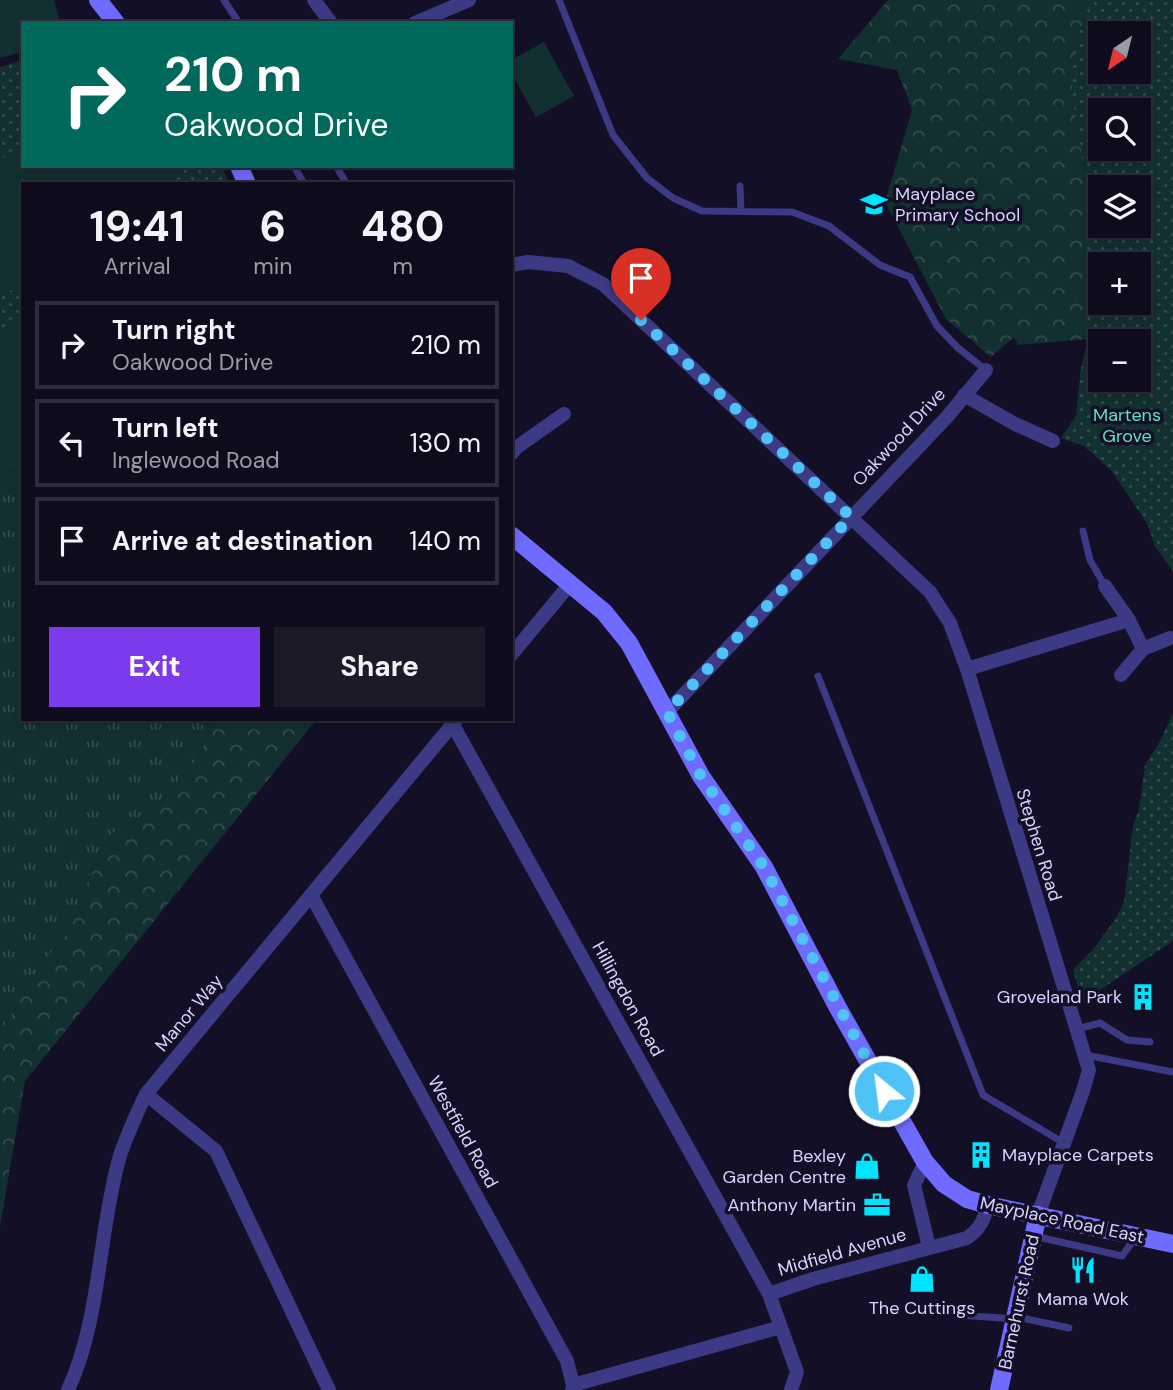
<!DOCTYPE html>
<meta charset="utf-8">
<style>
:root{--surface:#0e0b1c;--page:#1c1929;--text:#f1f3f6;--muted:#9b9ba3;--line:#2e2b3b;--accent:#7c3aed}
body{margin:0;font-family:"DM Sans",sans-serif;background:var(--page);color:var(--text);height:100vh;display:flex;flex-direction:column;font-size:26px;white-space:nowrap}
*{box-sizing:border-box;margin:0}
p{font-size:23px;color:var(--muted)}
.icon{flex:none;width:38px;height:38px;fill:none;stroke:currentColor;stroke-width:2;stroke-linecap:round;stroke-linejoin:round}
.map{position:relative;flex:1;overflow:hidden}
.panel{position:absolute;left:21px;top:182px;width:492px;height:539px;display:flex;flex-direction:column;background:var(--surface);border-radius:0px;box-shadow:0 4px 10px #0003,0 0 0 2px var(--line)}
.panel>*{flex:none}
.banner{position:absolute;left:21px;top:21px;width:492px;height:147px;border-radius:0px;box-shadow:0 4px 10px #0003,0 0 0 2px var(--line);background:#00695c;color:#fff;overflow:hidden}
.needle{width:46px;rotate:215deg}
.controls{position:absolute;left:1088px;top:21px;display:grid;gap:14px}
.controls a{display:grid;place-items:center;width:63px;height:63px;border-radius:0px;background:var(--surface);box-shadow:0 4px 10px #0003,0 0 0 2px var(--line);font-size:35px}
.pin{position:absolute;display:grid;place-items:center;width:60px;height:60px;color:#fff;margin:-72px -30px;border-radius:50% 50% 50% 0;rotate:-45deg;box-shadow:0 0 7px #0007}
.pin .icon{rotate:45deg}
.me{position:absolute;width:77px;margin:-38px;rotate:331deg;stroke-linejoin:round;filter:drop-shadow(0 0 5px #0008)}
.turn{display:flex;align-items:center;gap:24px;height:147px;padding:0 28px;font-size:32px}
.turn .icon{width:91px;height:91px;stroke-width:2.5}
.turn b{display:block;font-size:49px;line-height:60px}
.eta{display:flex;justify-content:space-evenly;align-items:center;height:119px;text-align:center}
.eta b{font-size:42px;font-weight:700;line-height:49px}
.action{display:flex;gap:14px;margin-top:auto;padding:14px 28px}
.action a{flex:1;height:80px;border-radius:0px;background:var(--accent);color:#fff;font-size:28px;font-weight:700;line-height:80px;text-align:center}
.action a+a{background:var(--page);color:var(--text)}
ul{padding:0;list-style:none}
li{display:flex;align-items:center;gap:21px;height:88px;margin:0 14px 10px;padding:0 14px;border:4px solid var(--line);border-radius:0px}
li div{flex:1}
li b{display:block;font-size:26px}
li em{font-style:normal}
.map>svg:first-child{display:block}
.grass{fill:url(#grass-tufts)}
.forest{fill:url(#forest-crowns);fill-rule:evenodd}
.park{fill:url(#park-dots);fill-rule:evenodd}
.garden{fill:#12302f}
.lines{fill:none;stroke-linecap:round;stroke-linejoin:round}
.lane{stroke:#3d3a85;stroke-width:7}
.street{stroke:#3d3a85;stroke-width:14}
.secondary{stroke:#6f6bff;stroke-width:18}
.route{stroke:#4fc3f7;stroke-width:12;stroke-dasharray:0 21.6}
.labels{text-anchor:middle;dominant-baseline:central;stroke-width:7;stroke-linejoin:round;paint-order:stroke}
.poi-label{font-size:18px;fill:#d9d4ff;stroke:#130f26;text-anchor:end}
.park-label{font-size:18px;fill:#5fe0c0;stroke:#130f26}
.street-label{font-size:18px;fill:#d9d4ff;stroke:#130f26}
</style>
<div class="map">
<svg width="1173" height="1390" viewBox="0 0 1173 1390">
<defs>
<pattern id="grass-tufts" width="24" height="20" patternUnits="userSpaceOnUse" patternTransform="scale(1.75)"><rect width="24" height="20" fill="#12302f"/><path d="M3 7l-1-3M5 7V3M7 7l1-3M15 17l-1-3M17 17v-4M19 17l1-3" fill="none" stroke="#344d4e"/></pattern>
<pattern id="forest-crowns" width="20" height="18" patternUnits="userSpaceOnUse" patternTransform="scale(1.75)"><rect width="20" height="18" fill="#12302f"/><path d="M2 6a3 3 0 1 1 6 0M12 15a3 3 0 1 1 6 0" fill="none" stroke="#344d4e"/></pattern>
<pattern id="park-dots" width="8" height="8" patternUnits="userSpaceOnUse" patternTransform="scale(1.75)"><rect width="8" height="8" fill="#12302f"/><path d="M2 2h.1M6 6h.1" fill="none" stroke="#344d4e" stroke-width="1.8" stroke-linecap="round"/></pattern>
</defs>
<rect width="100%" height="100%" fill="#130f26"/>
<path class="grass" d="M23,468V719H217L197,759L156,808L113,833L97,855L86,898L65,937L45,959L0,1033V474Z"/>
<path class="forest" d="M888,0H1173V571L1155,546L1147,523L1111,470L1084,446L1061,438L1076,416L1081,369L1088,339L1018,345L1014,337L991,357L946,319L885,202L912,110L897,70L838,59ZM1101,33H1139V72H1101ZM1101,110H1139V149H1101ZM1101,187H1139V226H1101ZM1101,264H1139V303H1101ZM1101,341H1139V380H1101Z
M217,719H317L25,1081L0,1226V1033L45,959L65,937L86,898L97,855L113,833L156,808L197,759Z"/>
<path class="park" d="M1091,0H1173V571L1155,546L1147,523L1111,470L1084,446L1061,438L1076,416L1081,369L1088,338L1087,189L1072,93L1073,50ZM1101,33H1139V72H1101ZM1101,110H1139V149H1101ZM1101,187H1139V226H1101ZM1101,264H1139V303H1101ZM1101,341H1139V380H1101Z
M23,60V166H221L230,184H23V323L0,329V67Z
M1173,713V941L1082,1002L1073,970L1095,947L1118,915L1124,901L1133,826L1139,809L1145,765L1159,743Z"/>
<path class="garden" d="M0,0H54L60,23H23V52L0,58Z
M544,42L574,96L536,117L511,73V60Z
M23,153V166H172L177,184H23V288L0,293V158Z
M23,323V468L0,474V329Z"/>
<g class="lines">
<path class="lane" d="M224,0L239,23
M559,0L613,135L647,178L673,198L702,211L792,212L829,226L880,265L910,277L937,326L958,348L986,370
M294,166L304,184
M336,166L347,184
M740,186L741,211
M1083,531L1090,560L1105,586
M818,676L983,1095L1064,1143
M1077,1029L1100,1023L1127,1040L1150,1042
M1086,1055L1173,1072
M1034,1236L1122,1256L1136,1237
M959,1315L1015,1319
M1017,1317L1069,1328"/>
<path class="street" d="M314,0L331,23
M415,23L469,0
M511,265L528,262L568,266L603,284L930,592L950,623L967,669L1089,1070L1083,1091L1038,1215
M964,395L1015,424L1053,441
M511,454L517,447L564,414
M1105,586L1129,620L1143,649L1121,675
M1143,649L1170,638
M511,655L571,583
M967,669L1129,620
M667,712L947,417L986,370
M453,725L769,1294L797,1372L791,1390
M311,895L567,1361L573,1385L572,1390
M146,1094L216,1151L329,1390
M925,1162L914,1185L929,1247
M769,1294L813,1279L967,1238C980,1229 984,1220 988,1205
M573,1385L781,1327
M68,1390C101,1318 98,1235 119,1159C126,1136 136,1115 146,1094L457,719"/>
<path class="secondary" d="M98,0L116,23
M239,166L247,184
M511,535L604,612L629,643L701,776L764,867L838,1008L925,1162L944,1184L967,1199L988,1205L1173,1244
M999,1390L1038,1215"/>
</g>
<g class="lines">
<path class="route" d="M641,320L851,517L667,712L701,776L764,867L884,1091"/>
</g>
<defs>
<symbol id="school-bare" viewBox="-9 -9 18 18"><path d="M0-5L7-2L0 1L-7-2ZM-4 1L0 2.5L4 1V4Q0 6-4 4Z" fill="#00e5ff" stroke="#130f26" stroke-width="2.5" paint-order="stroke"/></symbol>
<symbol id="building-bare" viewBox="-9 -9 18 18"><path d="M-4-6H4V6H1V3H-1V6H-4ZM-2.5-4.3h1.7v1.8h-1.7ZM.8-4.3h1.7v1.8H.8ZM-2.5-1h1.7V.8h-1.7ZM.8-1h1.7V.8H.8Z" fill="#00e5ff" stroke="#130f26" stroke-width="2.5" paint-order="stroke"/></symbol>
<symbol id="shop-bare" viewBox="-9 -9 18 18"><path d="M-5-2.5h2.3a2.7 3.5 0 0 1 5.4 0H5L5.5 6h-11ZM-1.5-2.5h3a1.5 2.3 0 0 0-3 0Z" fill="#00e5ff" stroke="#130f26" stroke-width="2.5" paint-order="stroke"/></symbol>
<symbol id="office-bare" viewBox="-9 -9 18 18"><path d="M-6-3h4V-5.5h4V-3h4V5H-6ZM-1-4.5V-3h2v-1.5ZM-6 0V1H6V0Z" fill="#00e5ff" stroke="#130f26" stroke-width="2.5" paint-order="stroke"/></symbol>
<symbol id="restaurant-bare" viewBox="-9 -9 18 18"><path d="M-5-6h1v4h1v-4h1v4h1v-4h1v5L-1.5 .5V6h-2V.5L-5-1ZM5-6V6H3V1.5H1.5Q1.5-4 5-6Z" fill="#00e5ff" stroke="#130f26" stroke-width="2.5" paint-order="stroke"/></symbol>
</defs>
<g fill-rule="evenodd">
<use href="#school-bare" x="855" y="185" width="38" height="38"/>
<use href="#building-bare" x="1124" y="978" width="38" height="38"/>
<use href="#building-bare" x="962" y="1136" width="38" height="38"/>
<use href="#shop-bare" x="848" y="1147" width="38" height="38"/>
<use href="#office-bare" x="858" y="1186" width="38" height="38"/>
<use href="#restaurant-bare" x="1064" y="1251" width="38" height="38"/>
<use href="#shop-bare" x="903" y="1260" width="38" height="38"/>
</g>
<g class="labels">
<g class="poi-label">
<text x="895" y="194" text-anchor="start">Mayplace<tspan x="895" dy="21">Primary School</tspan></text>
<text x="1122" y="997">Groveland Park</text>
<text x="1002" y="1155" text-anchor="start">Mayplace Carpets</text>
<text x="846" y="1156">Bexley<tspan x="846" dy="21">Garden Centre</tspan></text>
<text x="856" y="1205">Anthony Martin</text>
<text x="1083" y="1299" text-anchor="middle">Mama Wok</text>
<text x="922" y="1308" text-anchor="middle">The Cuttings</text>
</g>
<g class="park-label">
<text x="1127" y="415">Martens<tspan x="1127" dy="21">Grove</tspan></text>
</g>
<g class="street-label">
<text transform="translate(899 437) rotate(-47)">Oakwood Drive</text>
<text transform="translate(1039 845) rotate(73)">Stephen Road</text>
<text transform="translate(628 999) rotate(61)">Hillingdon Road</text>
<text transform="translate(189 1013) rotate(-50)">Manor Way</text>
<text transform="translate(463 1132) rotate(61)">Westfield Road</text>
<text transform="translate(1062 1220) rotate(12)">Mayplace Road East</text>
<text transform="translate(842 1252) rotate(-16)">Midfield Avenue</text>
<text transform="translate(1019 1302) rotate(-78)">Barnehurst Road</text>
</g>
</g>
</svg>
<div class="controls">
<a><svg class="needle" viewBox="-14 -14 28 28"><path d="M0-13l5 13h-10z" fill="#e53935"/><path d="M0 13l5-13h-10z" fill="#9b9ba3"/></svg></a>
<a><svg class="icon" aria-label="search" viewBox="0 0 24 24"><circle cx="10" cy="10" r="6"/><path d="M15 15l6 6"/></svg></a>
<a><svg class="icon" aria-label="layers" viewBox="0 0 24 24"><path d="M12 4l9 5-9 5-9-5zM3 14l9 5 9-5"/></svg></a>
<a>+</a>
<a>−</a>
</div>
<div class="pin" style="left:641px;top:320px;background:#d93025"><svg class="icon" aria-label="arrive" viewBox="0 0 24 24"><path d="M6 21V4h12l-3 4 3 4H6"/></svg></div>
<svg class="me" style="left:884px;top:1091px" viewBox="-20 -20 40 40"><circle r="17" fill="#4fc3f7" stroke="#fff" stroke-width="3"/><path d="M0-11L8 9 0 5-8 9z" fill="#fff"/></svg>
<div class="banner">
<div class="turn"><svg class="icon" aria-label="right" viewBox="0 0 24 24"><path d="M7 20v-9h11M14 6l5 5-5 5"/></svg><div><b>210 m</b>Oakwood Drive</div></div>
</div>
<section class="panel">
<div class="eta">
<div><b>19:41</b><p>Arrival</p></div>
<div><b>6</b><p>min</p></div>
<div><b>480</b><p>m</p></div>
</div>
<ul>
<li><svg class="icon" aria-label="right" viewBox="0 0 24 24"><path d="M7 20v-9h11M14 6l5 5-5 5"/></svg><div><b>Turn right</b><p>Oakwood Drive</p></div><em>210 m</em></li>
<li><svg class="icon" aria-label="left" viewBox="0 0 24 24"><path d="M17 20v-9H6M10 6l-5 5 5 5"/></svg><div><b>Turn left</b><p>Inglewood Road</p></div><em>130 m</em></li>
<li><svg class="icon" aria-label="arrive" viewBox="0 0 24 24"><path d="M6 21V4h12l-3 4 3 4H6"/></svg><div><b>Arrive at destination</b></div><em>140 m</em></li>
</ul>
<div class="action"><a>Exit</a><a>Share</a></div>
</section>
</div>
